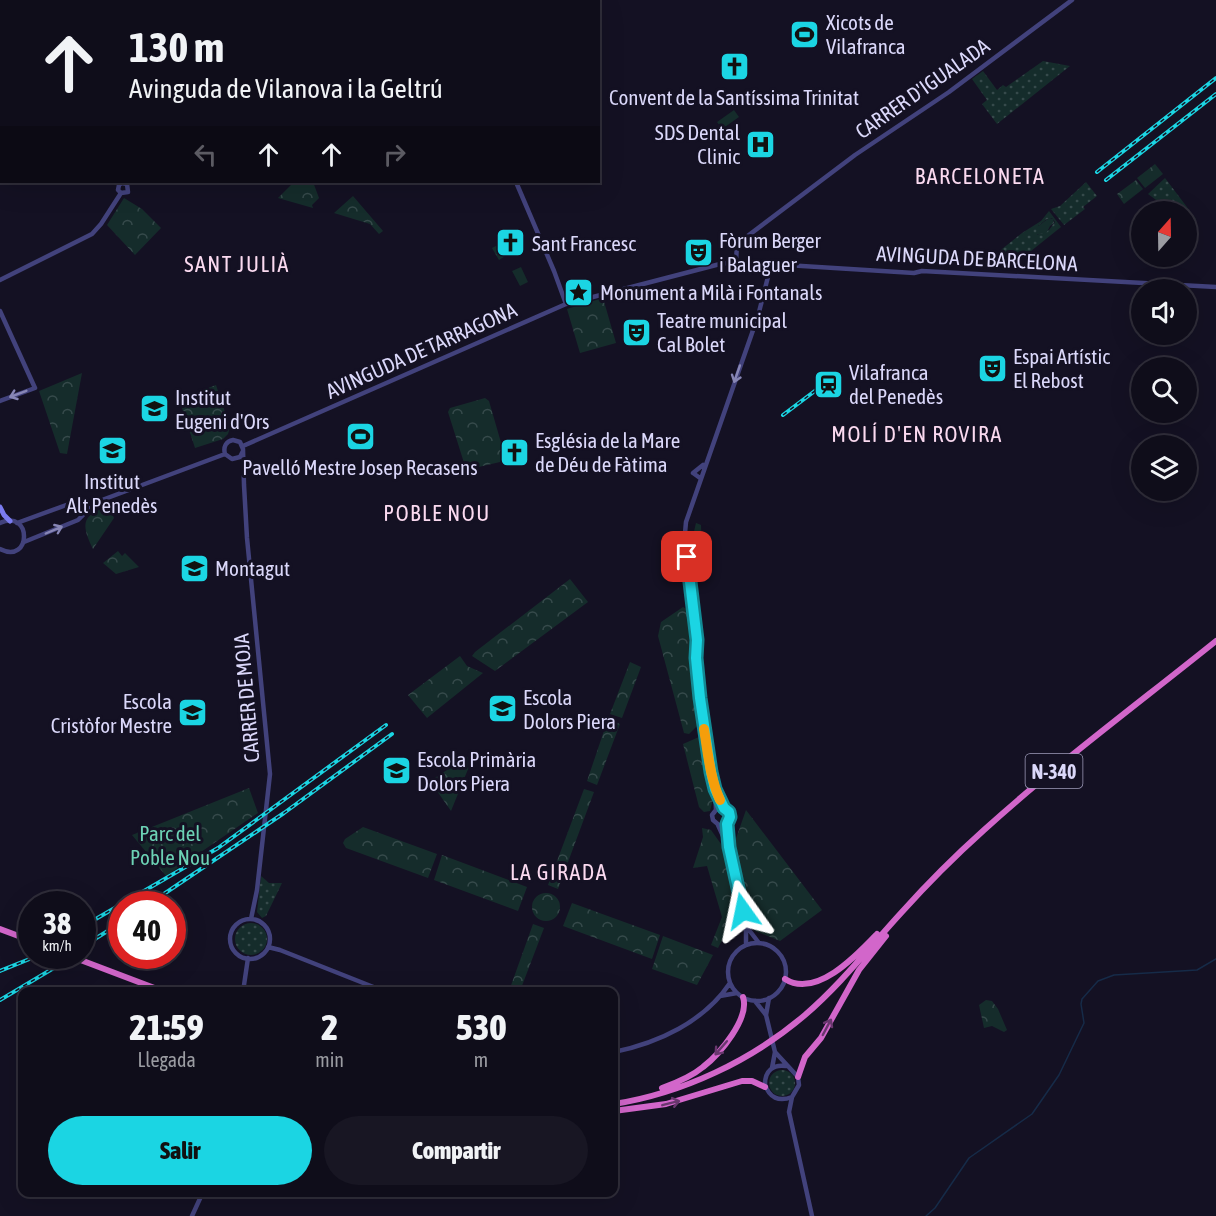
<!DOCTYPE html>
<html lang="es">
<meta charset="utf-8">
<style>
:root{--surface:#0f0d1a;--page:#181623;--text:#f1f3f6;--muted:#9b9ca2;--line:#2f2d39;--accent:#1bd5e3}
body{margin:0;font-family:"Asap Condensed",sans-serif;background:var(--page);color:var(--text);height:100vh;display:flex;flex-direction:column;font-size:22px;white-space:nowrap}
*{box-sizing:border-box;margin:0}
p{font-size:20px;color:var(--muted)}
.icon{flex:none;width:33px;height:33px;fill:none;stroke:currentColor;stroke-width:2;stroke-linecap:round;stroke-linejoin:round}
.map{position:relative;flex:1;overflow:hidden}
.drawer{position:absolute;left:18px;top:987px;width:600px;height:210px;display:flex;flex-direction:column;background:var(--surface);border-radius:12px;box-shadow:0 6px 24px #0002,0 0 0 2px var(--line)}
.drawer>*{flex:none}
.top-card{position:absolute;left:0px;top:0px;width:600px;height:183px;box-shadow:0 6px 24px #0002,0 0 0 2px var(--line);background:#0f0d1a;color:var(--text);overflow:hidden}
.needle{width:39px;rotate:20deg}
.fabs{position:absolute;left:1131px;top:201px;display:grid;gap:12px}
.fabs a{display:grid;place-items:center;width:66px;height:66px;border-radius:50%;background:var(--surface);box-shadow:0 6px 24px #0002,0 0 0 2px var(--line);font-size:30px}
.speed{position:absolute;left:18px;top:891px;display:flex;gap:12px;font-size:30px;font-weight:700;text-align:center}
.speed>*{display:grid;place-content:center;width:78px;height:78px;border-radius:50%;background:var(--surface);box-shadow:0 6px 24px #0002,0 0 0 2px var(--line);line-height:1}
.speed small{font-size:15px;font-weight:400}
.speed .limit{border:9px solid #d22;background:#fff;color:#111}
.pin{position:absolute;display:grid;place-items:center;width:51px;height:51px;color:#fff;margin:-26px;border-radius:12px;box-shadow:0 3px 9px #0006}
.me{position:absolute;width:66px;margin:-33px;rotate:348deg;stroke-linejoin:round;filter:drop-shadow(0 0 4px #0008)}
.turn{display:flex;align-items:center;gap:21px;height:126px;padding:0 30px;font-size:27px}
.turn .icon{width:78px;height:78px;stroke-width:2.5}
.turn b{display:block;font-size:42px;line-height:51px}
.lanes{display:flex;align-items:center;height:57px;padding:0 30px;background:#0003;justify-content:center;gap:30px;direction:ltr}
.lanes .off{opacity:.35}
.eta{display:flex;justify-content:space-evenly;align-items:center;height:102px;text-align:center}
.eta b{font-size:36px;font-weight:800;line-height:42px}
.button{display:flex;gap:12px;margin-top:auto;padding:12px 30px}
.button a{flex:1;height:69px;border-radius:36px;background:var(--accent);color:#111;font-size:24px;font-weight:800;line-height:69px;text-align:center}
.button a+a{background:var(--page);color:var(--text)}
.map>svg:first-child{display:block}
.grass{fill:url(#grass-dots);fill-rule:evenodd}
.forest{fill:url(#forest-crowns)}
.pitch{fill:#152c2b}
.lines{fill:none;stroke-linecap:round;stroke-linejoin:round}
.stream{stroke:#162b48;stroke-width:1.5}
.tertiary{stroke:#42427c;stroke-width:4.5}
.secondary{stroke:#7a7bef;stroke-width:5}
.trunk{stroke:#d266ca;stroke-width:6}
.rail-casing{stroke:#1bd5e3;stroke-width:4}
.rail{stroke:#141123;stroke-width:1.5;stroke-dasharray:4.5;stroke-linecap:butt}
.oneway{stroke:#8786b5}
.oneway2{stroke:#69376e}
.route-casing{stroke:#128a94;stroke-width:15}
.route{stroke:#1bd5e3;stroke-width:10}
.slow{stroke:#f59e0b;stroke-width:10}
.labels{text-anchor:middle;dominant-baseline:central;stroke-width:6;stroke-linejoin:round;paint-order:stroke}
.shield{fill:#141123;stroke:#9f9cba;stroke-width:1.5}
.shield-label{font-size:20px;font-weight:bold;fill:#dbd8fa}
.poi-label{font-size:21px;fill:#dbd8fa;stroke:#141123;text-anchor:start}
.street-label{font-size:21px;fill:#dbd8fa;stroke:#141123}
.park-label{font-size:21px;fill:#6cd2b5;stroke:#141123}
.neighbourhood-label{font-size:22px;letter-spacing:1.5px;fill:#fbdaf0;stroke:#141123}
</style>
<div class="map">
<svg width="1216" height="1216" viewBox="0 0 1216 1216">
<defs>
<pattern id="grass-dots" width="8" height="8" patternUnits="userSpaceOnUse" patternTransform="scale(1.5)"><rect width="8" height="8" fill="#152c2b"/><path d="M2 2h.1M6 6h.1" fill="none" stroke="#364a4b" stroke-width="1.8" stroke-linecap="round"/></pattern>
<pattern id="forest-crowns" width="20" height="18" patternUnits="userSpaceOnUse" patternTransform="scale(1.5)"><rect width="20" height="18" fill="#152c2b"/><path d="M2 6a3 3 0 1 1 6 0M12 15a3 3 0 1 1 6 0" fill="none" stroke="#364a4b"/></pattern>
</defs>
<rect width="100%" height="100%" fill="#141123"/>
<path class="grass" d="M1043,61L1070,66L997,124L982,104L987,100L972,79L983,71L997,90L1003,85L1006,87Z
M1165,178L1196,219L1187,226L1186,212L1158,211L1163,205L1148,194Z
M1086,182L1097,196L1083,207L1085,209L1064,225L1051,209L1060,206Z
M1049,211L1061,227L1026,255L1023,253L1006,267L982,265L1022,233L1041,221ZM1052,218L1055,222L1049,230L1037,235L1038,226L1047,219Z
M504,242L510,253L499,260L492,248Z
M261,876L269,883H282L266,916L262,918L257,912Z
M235 939a16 16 0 1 1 32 0a16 16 0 1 1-32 0Z
M769 1083a13 13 0 1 1 26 0a13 13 0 1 1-26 0Z"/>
<path class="forest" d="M16,0H185L19,2Z
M1155,164L1163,174L1145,188L1137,178Z
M1136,180L1143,189L1124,204L1117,194Z
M294,182H313L319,198L312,205L313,208L278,198Z
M353,196L383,231L379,234L370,224L334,213Z
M124,198L142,209L161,228L135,255L107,225Z
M1049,218L1053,219L1054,223L1050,226L1047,232L1036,235L1037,227Z
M603,298L616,343L580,353L567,309Z
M82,373L67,454L60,453L39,391Z
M216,385L230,427L228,434L223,439L195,448L179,399Z
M485,398L489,401L504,453L500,462L470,469L465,466L448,412L450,408Z
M109,507L114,518L93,549C81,525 81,514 109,507Z
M696,523L701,525L702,552L706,557L693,567L692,540Z
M118,551L122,556L125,553L139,567L116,574L103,563Z
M570,579L588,602L495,671L472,656L475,652Z
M683,607L688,610L695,701L699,724L689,734L684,733L658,636L661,622Z
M460,656L467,666L483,673L427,718L408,695Z
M630,662L641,667L622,718L610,714Z
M608,719L620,724L597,785L587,781Z
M699,737L713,799L710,811L704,812L699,807L683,744Z
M475,752L451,811L430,781Z
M249,788L258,813L166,876L132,835Z
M584,789L594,792L558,889L548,885Z
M746,810L822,910L780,941L755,931L734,844Z
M363,827L437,854L428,878L346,848L343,843L345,839Z
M702,828L711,830L721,844L725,856L738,910L718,948L711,945L722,917L707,866L693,868L703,837Z
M442,855L527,887L518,911L434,880Z
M532 907a14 14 0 1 1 28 0a14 14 0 1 1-28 0Z
M572,903L660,935L652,959L563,926Z
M533,924L544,928L520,991H509Z
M663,936L713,955L697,985L652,969Z
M986,1000L992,1001L998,1009L1007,1030L1004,1032L992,1026L984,1028L979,1005Z"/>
<path class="pitch" d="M734,110L739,117L722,129L717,122Z
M521,267L528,282L520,286L512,271Z
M364,423L370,445L357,448L351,427Z"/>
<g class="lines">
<path class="stream" d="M926,1216L935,1208L969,1158L1032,1114L1059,1075L1084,1023L1081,1004L1082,999L1098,981L1114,975L1197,970L1216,959"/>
<path class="tertiary" d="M373,0L374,2
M192,2V0
M196,2L197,0
M516,182L554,271L566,304
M121,193L118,190L119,185L122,183L127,184
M121,193L128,192L127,184
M736,262L737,244L855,155L949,92L1072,0
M0,280L92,234L101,224L121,193
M0,311L35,388L0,401
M243,446L566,304L720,264L736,262L914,273L922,271L1216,287
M243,451L240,457L232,459L225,454C223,447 226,441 233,440L240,442L243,449L244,485L247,538L270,774L257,890L251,919
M700,478L693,473L703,465
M0,523C32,508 32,565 0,549
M17,523L69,504L94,503L225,454
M24,542L78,520L94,504
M691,608L693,644L696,658
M715,791L716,810L712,815L713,820L720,826L727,824
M724,808L715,789L706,741L685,533L686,522L758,316L771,265
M716,810L724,808L730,814V820L727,824L728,847L746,926V945
M718,825L728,847
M230 939a20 20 0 1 1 40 0a20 20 0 1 1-40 0Z
M746,926L759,943
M728 972a29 29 0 1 1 58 0a29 29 0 1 1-58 0Z
M268,947L280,950L386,992
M243,992L248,958
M720,996L737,993
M769,998L766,1015L775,1052L772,1068
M755,1001L766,1015
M614,1052C658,1043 704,1022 730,983
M775,1052L798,1077L799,1085L792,1097L789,1112L812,1216
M786,1066C773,1064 765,1071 765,1084C769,1098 779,1102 792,1097
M192,1216L203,1192"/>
<path class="secondary" d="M0,507L4,515L10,521"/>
<path class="trunk" d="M0,929L32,941
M70,956L165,992
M785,979C816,999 857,955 877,934
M798,1077L805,1057L821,1038L859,970L886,936
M662,1088C676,1083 691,1077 703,1067C720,1054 750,1018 743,997
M614,1104C683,1093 751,1061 805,1015C840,985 869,948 901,913C927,884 955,856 984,830C1058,763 1139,703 1216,641
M614,1111L666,1104L742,1081H752L765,1087"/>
<defs>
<path id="rail" d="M1097,172L1216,78
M1106,180L1216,94
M783,415L832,378
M149,904L284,813L392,734
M82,927L218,848L386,725
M82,947L122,922
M0,971L37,956
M0,1000L74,956"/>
</defs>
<use href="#rail" class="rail-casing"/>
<use href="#rail" class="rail"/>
</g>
<defs><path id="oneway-shaft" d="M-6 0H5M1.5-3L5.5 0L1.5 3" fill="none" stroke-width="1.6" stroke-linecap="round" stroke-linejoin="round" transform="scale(1.5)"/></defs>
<g class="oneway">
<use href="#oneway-shaft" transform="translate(737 374) rotate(109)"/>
<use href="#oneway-shaft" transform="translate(18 394) rotate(159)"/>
<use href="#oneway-shaft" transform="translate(54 530) rotate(-23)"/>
</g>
<g class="oneway2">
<use href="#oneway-shaft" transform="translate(827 1027) rotate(-62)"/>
<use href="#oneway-shaft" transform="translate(721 1048) rotate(131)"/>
<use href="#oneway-shaft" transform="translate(671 1103) rotate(-14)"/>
</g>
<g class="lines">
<defs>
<path id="route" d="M687,557L697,640L696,658L700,698L711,772L715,789L724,808L729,812L730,817L727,824L729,847L743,911"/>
</defs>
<use href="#route" class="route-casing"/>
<use href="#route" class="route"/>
<path class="slow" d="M704,729C708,753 710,778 720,800"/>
</g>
<defs>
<symbol id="stadium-square" viewBox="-11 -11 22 22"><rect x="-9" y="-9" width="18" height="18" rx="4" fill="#1bd5e3" stroke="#141123"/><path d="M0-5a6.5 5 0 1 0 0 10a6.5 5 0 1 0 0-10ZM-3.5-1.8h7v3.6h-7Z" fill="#111"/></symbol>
<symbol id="church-square" viewBox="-11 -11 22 22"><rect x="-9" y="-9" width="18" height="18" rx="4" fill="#1bd5e3" stroke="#141123"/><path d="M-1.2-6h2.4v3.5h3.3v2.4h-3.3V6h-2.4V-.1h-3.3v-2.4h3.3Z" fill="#111"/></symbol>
<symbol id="hospital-square" viewBox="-11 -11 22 22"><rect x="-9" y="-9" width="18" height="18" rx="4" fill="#1bd5e3" stroke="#141123"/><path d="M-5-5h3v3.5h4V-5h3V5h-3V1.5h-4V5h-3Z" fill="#111"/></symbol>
<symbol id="theatre-square" viewBox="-11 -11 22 22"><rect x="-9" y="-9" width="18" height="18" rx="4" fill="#1bd5e3" stroke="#141123"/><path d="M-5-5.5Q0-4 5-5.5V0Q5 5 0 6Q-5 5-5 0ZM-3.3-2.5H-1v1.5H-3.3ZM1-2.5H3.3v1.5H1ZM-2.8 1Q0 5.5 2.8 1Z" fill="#111"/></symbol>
<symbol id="sight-square" viewBox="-11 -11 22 22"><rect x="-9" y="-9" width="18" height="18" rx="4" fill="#1bd5e3" stroke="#141123"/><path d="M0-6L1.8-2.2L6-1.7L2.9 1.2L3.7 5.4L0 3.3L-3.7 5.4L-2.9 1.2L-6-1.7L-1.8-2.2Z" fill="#111"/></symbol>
<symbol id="station-square" viewBox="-11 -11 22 22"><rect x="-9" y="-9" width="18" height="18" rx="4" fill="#1bd5e3" stroke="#141123"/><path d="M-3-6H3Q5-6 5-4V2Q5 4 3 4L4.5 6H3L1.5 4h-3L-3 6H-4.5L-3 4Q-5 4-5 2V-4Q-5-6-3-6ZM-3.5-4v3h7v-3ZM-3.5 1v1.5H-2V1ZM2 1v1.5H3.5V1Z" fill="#111"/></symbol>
<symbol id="school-square" viewBox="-11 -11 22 22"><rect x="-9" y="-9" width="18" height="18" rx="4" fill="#1bd5e3" stroke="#141123"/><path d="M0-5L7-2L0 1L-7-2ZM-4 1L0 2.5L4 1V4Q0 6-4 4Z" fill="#111"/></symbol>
</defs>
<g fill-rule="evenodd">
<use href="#stadium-square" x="788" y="18" width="33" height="33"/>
<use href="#church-square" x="718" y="50" width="33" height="33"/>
<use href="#hospital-square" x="744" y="128" width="33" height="33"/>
<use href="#church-square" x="494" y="226" width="33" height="33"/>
<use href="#theatre-square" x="682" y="236" width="33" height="33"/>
<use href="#sight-square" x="562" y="276" width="33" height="33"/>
<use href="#theatre-square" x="620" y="316" width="33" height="33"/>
<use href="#theatre-square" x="976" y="352" width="33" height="33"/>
<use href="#station-square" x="812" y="368" width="33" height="33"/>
<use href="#school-square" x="138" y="392" width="33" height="33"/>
<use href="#stadium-square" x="344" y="420" width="33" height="33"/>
<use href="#school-square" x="96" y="434" width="33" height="33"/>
<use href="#church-square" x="498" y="436" width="33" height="33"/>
<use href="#school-square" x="178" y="552" width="33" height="33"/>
<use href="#school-square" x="486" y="692" width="33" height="33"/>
<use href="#school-square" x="176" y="696" width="33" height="33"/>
<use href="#school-square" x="380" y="754" width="33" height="33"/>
</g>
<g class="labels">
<rect class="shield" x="1025.5" y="754" width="57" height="34" rx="4.5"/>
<g class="shield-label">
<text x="1054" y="771">N-340</text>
</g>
<g class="poi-label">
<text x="826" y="22">Xicots de<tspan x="826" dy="24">Vilafranca</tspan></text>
<text x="734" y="97" text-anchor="middle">Convent de la Santíssima Trinitat</text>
<text x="740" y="132" text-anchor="end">SDS Dental<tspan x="740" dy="24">Clinic</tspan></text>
<text x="719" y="240">Fòrum Berger<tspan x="719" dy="24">i Balaguer</tspan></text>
<text x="532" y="243">Sant Francesc</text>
<text x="600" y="292">Monument a Milà i Fontanals</text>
<text x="657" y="320">Teatre municipal<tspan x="657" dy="24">Cal Bolet</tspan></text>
<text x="1013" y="356">Espai Artístic<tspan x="1013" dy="24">El Rebost</tspan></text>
<text x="849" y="372">Vilafranca<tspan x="849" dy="24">del Penedès</tspan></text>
<text x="175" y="397">Institut<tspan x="175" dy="24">Eugeni d'Ors</tspan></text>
<text x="535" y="440">Església de la Mare<tspan x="535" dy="24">de Déu de Fàtima</tspan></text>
<text x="360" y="467" text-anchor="middle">Pavelló Mestre Josep Recasens</text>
<text x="112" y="481" text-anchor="middle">Institut<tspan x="112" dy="24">Alt Penedès</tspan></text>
<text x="215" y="568">Montagut</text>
<text x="523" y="697">Escola<tspan x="523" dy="24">Dolors Piera</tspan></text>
<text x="172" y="701" text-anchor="end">Escola<tspan x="172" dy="24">Cristòfor Mestre</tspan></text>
<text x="417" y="759">Escola Primària<tspan x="417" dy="24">Dolors Piera</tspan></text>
</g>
<g class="street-label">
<text transform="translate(922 88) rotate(-35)">CARRER D'IGUALADA</text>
<text transform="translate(977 258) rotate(3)">AVINGUDA DE BARCELONA</text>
<text transform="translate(421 350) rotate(-24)">AVINGUDA DE TARRAGONA</text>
<text transform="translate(246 698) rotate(-95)">CARRER DE MOJA</text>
</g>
<g class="park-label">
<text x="170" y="833">Parc del<tspan x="170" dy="24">Poble Nou</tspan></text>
</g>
<g class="neighbourhood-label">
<text x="980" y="176">BARCELONETA</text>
<text x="237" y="264">SANT JULIÀ</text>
<text x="917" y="434">MOLÍ D'EN ROVIRA</text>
<text x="437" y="513">POBLE NOU</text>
<text x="559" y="872">LA GIRADA</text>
</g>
</g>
</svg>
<div class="fabs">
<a><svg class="needle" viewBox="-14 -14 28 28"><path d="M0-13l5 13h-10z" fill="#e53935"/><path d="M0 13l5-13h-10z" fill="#9b9ca2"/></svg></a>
<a><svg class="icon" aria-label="sound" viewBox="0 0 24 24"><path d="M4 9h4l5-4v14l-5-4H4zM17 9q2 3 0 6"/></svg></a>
<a><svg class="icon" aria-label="search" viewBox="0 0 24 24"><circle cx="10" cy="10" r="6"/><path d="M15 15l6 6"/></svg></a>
<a><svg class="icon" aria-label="layers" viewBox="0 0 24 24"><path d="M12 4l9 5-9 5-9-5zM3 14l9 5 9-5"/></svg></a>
</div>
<div class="speed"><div>38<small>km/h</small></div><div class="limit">40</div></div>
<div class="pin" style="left:687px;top:557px;background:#d93025"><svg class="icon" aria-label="arrive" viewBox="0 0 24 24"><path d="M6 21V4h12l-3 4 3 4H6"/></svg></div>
<svg class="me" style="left:743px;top:911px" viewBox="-20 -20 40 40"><path d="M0-17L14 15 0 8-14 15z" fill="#1bd5e3" stroke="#fff" stroke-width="4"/></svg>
<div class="top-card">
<div class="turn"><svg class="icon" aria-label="ahead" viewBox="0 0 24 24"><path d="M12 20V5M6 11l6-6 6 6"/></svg><div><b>130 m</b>Avinguda de Vilanova i la Geltrú</div></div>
<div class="lanes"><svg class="icon off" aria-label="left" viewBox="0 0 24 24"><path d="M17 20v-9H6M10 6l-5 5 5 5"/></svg><svg class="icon" aria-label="ahead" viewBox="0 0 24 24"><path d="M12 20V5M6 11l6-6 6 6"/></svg><svg class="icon" aria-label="ahead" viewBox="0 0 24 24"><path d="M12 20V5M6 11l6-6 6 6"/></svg><svg class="icon off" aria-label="right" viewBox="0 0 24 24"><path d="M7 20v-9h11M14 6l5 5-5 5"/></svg></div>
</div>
<section class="drawer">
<div class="eta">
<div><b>21:59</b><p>Llegada</p></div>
<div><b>2</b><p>min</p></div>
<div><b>530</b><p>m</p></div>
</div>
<div class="button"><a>Salir</a><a>Compartir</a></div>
</section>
</div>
